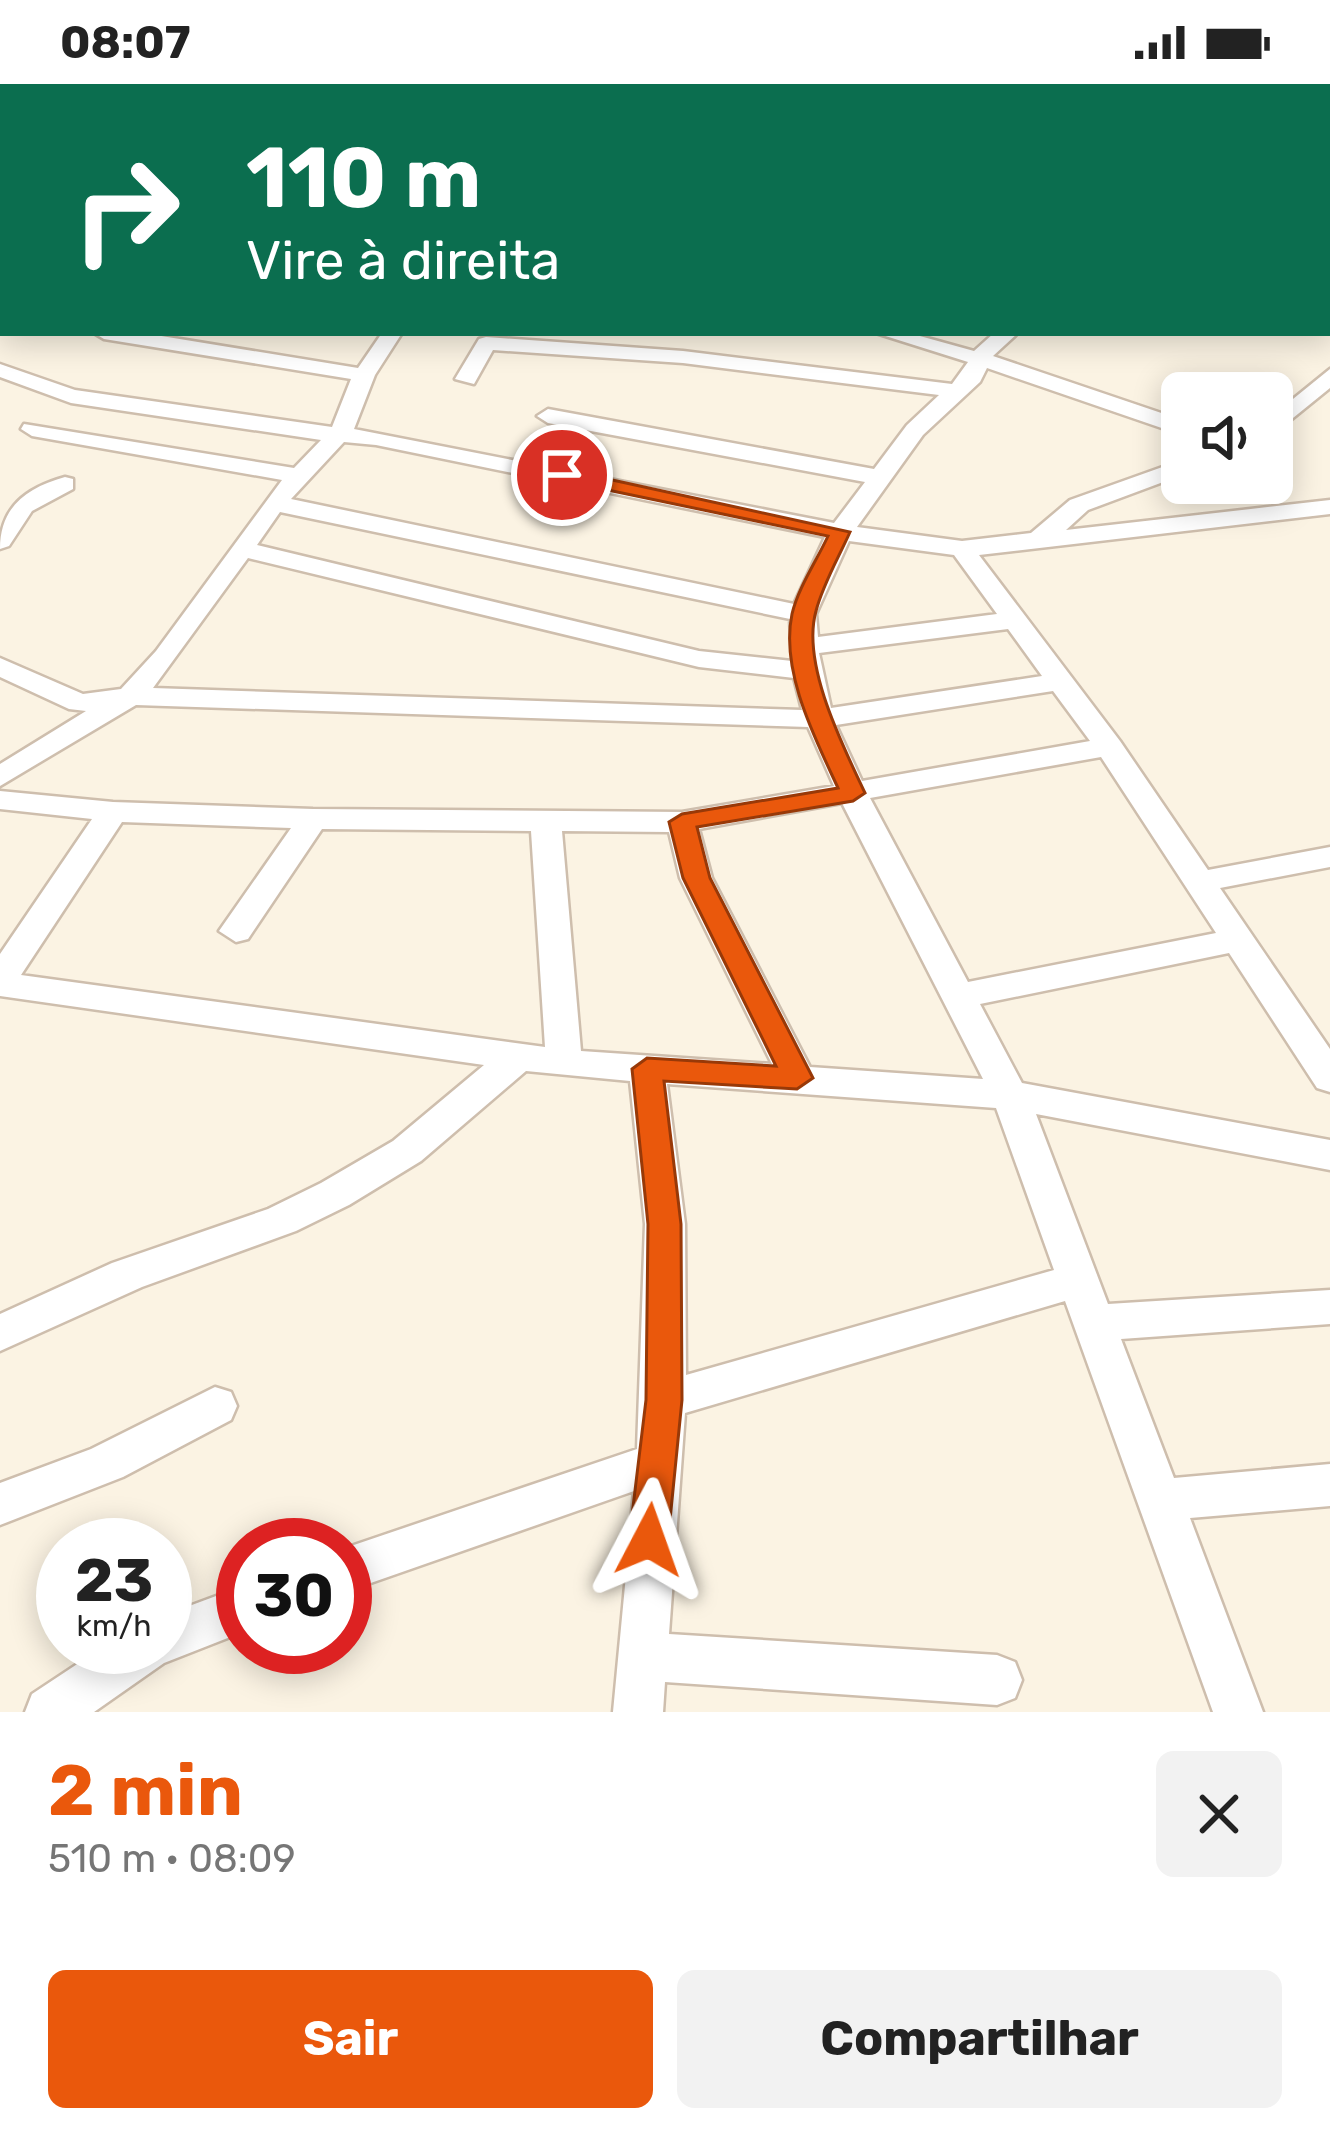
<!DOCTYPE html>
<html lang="pt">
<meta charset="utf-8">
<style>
:root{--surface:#fff;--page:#f2f2f2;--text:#222;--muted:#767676;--accent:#ea580c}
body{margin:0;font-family:Rubik,sans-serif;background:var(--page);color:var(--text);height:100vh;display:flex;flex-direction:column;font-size:45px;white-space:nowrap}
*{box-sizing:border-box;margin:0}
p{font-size:39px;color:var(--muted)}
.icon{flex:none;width:66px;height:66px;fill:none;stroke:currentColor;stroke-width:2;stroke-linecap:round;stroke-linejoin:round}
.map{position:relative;height:1628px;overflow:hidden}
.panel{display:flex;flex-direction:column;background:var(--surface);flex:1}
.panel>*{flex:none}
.hud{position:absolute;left:0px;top:0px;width:1332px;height:252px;box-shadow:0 6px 30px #0003;background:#0b6e4f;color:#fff;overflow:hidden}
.buttons{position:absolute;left:1161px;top:288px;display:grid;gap:24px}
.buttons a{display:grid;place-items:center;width:132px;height:132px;border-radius:18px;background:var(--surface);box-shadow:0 6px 30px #0003;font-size:60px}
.speed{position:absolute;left:36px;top:1434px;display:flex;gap:24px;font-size:60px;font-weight:700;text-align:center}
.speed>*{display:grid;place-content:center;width:156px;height:156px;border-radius:50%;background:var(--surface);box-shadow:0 6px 30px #0003;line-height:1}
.speed small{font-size:30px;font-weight:400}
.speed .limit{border:18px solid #d22;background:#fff;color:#111}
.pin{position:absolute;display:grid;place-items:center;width:102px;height:102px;color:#fff;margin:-51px;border:6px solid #fff;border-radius:50%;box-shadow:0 3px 12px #0007}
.me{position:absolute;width:132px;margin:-66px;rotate:4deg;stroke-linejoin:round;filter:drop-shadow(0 0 9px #0008)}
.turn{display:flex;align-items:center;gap:42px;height:252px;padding:0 48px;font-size:54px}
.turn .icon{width:156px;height:156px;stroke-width:2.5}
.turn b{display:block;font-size:84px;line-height:102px}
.round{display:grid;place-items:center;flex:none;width:126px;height:126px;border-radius:18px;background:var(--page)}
.summary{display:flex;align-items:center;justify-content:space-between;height:204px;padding:0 48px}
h1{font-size:72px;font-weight:700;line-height:90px;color:var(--accent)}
.cta{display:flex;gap:24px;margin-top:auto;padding:24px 48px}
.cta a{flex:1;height:138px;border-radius:18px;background:var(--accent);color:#fff;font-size:48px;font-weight:700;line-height:138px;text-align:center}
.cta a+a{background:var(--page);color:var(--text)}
.status{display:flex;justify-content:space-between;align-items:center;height:84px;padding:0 60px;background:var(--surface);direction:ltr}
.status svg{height:33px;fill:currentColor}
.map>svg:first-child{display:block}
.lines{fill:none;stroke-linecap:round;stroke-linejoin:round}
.minor-casing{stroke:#cebead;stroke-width:5}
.minor{fill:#fff;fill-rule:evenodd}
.route{fill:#ea580c;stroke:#983908;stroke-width:3}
</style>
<div class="status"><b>08:07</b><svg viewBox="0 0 49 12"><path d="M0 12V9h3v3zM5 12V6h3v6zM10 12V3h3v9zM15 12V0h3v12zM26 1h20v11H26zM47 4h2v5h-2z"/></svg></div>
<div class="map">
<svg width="1330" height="1628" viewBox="0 0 1330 1628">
<rect width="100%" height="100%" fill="#fbf3e3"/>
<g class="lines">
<defs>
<path id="minor" d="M94,0H120L92,3Z
M129,0H153L155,3H131Z
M306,0H329L331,3H308Z
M567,0H583L566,3Z
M867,0H904L906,3H869Z
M1002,0H1018L1000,3Z
M1176,0H1215L1217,3H1178Z
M1329,13H1330V23H1329Z
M0,29L3,30V40L0,39Z
M1329,57H1330V67H1329Z
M0,91L3,92V102L0,101Z
M1329,97H1330V107H1329Z
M1329,153H1330V165H1329Z
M0,184L3,185V198L0,197Z
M1329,196H1330V208H1329Z
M1329,237H1330V249H1328Z
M94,249H143L358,284L382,249H402L375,291L354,345L834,439L865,398L548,339L537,332L548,325L874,385L907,341L939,311L683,279L493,266L474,300L455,295L479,255L486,253L683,267L952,300L968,278L876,249H909L974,267L994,249H1018L993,272L1182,336V351L987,284L980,298L923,351L857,443L962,457L1031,449L1070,416L1182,376V391L1088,426L1066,446L1330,416V430L979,471L1120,657L1208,786L1330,763V783L1220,804L1330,965V1008L1317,1004L1229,869L980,920L1022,999L1330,1056V1086L1036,1030L1108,1220L1330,1206V1240L1121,1255L1174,1394L1330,1380V1422L1190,1434L1263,1628H1213L1065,1217L685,1329L669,1550L997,1571L1015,1578L1022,1596L1015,1614L997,1621L665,1598L663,1628H613L634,1407L345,1508V1464L637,1365L645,1140L630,997L526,987L421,1077L349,1121L296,1147L142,1203L0,1267V1230L112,1179L268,1125L321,1099L393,1057L484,981L0,912V870L92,735L0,725V707L113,718L313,725L682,728L834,702L808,643L136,621L0,702V680L86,627L69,625L0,593V574L83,610L121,605L156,567L282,396L32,352L21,345L24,340L294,384L321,356L71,319L0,293V280L75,306L332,343L351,295L104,255ZM344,358L376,361L825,453L794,520L291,415ZM280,428L790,535L792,577L699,567L257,461ZM849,457L954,471L997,530L818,553L816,530ZM248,474L699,583L794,594L802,626L153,604ZM1008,545L1042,592L831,624L819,569ZM1053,607L1090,657L862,697L836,641ZM1101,673L1216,849L968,898L870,714ZM842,719L983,995L810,983L712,794L699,745ZM122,738L291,744L219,847L236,858L248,855L322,745L531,747L545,963L21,891ZM562,747L669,748L680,794L772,980L581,967ZM667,1000L996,1024L1054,1186L686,1291L685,1140Z
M1330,285V304L1272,351V332Z
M65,393L73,395V405L32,427L9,462L0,465C0,423 26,404 65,393Z
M215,1303L231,1308L237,1322L231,1336L123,1393L0,1441V1399L91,1365Z
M243,1502V1548L164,1579L94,1628H25L32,1610L103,1563H165V1531Z"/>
</defs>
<use href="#minor" class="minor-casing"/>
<use href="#minor" class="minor"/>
</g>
<path class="route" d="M562,385L850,448C839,473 823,500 816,527C801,580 843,662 865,709L853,717L697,743L710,794L813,994L797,1005L664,997L681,1140L682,1316L668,1456L663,1469L649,1474L635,1469L629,1456L646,1316L648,1140L632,985L647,974L776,982L683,794L669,738L682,730L838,704C815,654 780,587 792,530C798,504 817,476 828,452L555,395V387Z"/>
</svg>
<div class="buttons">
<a><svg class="icon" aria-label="sound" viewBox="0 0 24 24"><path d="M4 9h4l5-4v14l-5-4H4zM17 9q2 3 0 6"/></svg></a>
</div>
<div class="speed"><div>23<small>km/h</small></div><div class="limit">30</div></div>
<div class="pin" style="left:562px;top:391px;background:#d93025"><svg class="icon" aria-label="arrive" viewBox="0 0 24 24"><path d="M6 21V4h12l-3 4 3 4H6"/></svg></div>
<svg class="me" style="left:649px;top:1456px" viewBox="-20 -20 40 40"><path d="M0-17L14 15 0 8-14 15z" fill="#ea580c" stroke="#fff" stroke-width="4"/></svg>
<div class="hud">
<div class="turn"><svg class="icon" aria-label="right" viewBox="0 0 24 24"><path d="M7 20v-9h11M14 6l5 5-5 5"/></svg><div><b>110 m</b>Vire à direita</div></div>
</div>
</div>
<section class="panel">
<div class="summary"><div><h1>2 min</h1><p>510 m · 08:09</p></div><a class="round"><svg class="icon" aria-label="close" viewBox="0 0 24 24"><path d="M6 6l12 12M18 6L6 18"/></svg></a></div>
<div class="cta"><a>Sair</a><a>Compartilhar</a></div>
</section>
